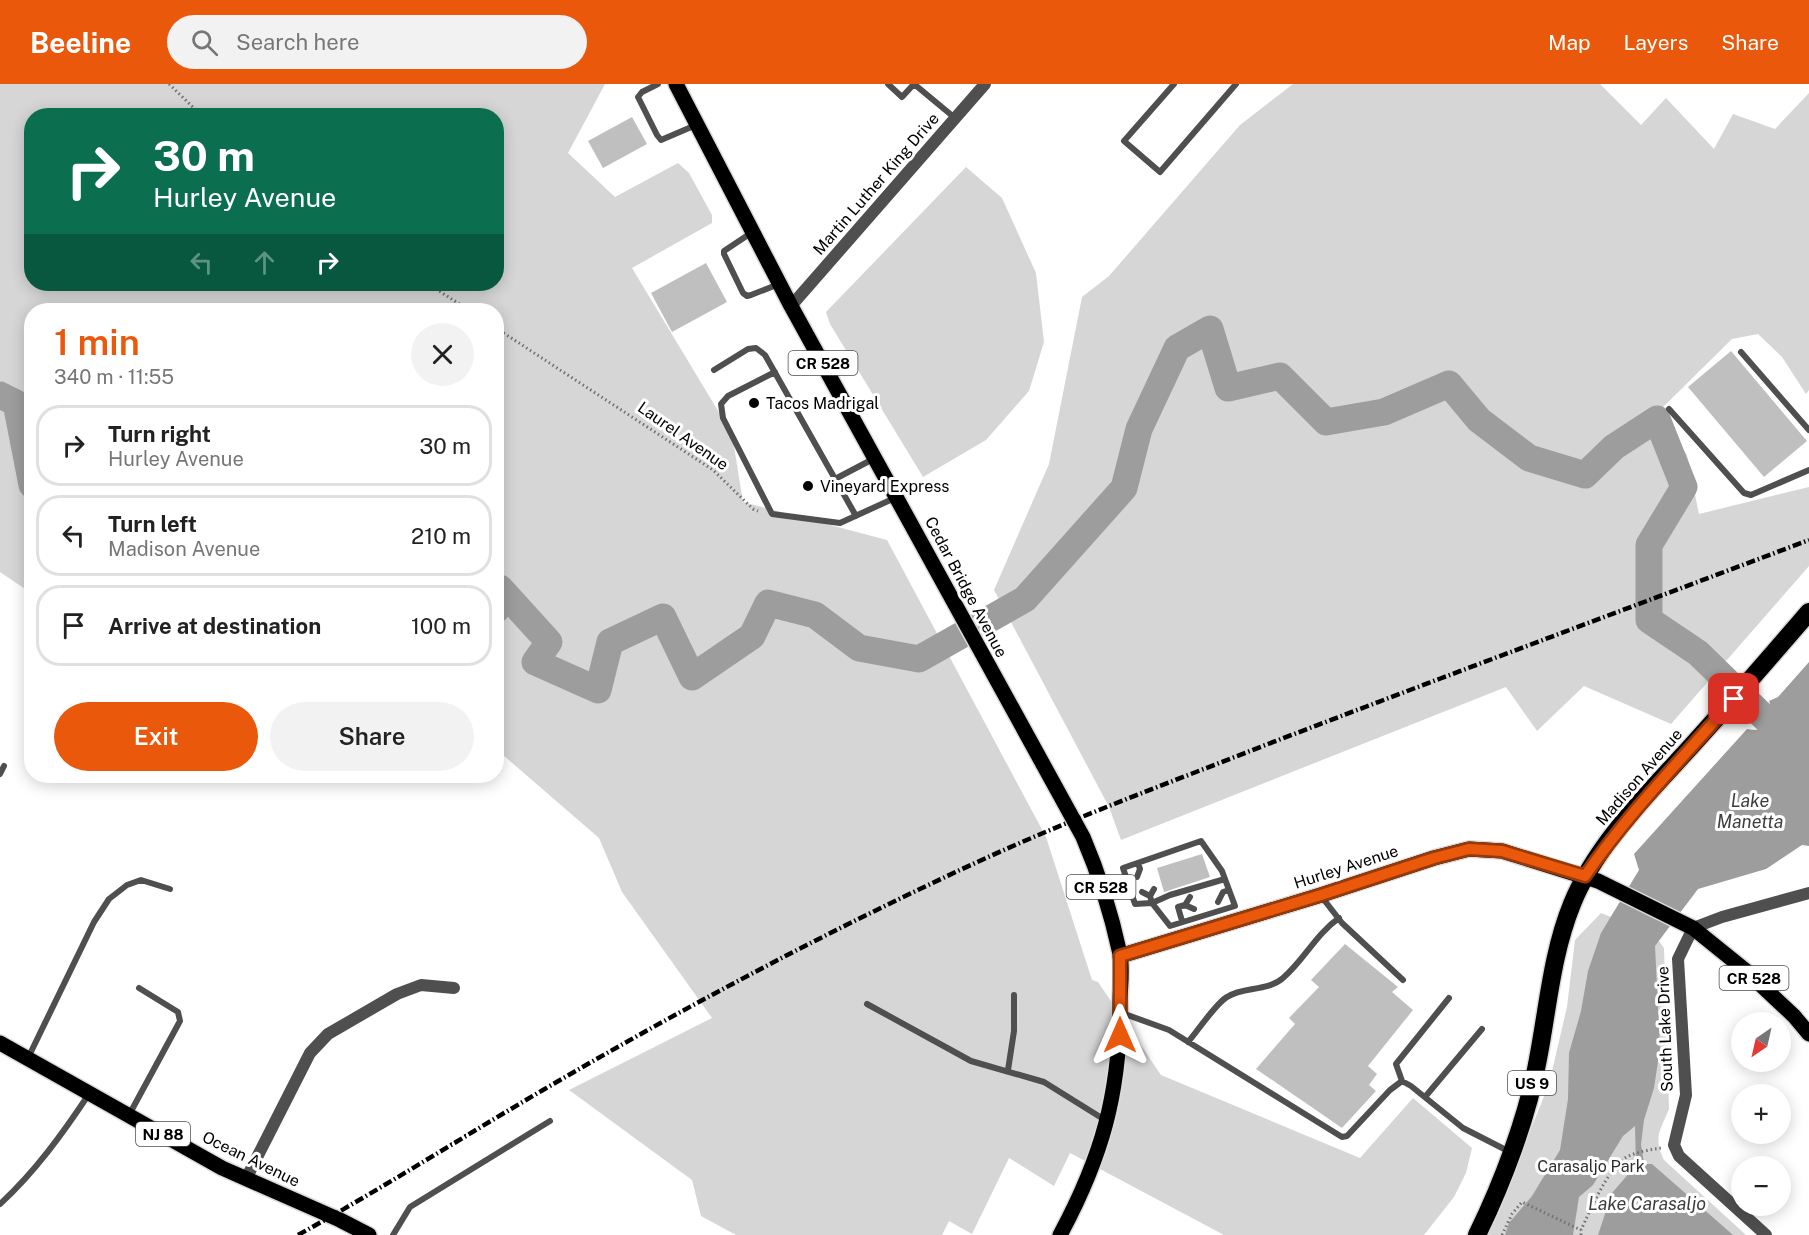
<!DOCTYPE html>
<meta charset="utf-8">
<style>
:root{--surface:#fff;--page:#f2f2f2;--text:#222;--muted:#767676;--line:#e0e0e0;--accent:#ea580c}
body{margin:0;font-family:"Public Sans",sans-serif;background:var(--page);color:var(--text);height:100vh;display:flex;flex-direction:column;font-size:22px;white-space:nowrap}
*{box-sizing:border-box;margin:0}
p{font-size:20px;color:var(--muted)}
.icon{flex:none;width:33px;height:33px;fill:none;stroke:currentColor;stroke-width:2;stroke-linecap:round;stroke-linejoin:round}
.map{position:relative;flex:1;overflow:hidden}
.details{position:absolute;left:24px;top:219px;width:480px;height:480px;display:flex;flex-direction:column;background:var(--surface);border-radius:24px;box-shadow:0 3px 15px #0003}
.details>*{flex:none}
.hud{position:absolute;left:24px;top:24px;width:480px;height:183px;border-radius:24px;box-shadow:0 3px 15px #0003;background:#0b6e4f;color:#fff;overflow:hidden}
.needle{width:39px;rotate:214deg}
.controls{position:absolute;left:1731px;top:928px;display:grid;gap:12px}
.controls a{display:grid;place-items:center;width:60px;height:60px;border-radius:50%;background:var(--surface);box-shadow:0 3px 15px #0003;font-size:30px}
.pin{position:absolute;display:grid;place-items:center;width:51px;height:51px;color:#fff;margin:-26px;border-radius:12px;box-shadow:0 3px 9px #0006}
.me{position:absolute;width:66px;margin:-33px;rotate:0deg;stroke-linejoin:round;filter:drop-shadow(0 0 4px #0008)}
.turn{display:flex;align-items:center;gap:21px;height:126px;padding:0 30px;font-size:27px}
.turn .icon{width:78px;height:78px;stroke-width:2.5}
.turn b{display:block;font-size:42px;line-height:51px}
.lanes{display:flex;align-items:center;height:57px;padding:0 30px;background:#0003;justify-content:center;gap:30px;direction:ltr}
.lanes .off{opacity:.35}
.round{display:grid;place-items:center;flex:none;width:63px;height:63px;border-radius:32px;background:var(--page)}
.head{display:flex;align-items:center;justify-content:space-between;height:102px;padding:0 30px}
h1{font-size:36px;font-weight:600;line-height:45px;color:var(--accent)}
.cta{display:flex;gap:12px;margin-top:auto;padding:12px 30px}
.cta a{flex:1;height:69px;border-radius:36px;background:var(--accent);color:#fff;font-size:24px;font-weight:600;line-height:69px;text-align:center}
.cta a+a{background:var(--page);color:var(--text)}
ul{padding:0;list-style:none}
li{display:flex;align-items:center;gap:18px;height:81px;margin:0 12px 9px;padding:0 18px;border:3px solid var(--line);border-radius:24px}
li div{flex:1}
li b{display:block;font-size:22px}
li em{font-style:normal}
header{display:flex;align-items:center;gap:36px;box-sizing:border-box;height:84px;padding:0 30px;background:var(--accent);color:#fff}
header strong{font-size:28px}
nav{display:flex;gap:33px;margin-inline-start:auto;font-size:21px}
.search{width:420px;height:54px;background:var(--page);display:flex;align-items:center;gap:15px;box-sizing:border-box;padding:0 21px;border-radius:33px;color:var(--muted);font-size:22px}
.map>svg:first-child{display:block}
.green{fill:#d6d6d6;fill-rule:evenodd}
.water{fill:#9d9d9d}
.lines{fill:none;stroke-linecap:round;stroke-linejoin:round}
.river{stroke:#9d9d9d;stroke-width:27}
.building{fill:#bfbfbf}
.primary-casing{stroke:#dbdbdb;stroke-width:18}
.highway-casing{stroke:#dbdbdb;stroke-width:21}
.path{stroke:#717171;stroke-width:3;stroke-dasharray:1.5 3;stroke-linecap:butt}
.lane{stroke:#4f4f4f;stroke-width:6}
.street{stroke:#4f4f4f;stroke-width:12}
.primary{stroke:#000;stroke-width:15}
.highway{stroke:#000;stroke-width:18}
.rail{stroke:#000;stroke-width:4.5;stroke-dasharray:9 3 1.5 3;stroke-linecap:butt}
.route-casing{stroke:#983908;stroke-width:15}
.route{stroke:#ea580c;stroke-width:10}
.poi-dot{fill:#000;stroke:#fff;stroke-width:2}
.labels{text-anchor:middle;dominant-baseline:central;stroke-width:6;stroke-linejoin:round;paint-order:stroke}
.shield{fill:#fff;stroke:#4c4c4c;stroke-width:1.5}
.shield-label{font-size:15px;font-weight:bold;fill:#000}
.street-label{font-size:16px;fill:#000;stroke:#fff}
.poi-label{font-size:16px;fill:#000;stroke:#fff;text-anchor:start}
.park-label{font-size:16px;fill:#2d2d2d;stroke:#fff}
.water-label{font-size:18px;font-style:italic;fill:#3e3e3e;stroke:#fff}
</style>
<header>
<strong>Beeline</strong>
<div class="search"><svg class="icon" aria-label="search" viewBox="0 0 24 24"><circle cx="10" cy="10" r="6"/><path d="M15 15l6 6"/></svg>Search here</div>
<nav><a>Map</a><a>Layers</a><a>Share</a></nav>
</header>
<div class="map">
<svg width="1809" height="1151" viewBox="0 0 1809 1151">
<rect width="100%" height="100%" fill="#fff"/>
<path class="green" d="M0,0H605L568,69L615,113L678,79L689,89L712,131V139L632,184L732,350L743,418L887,456L1046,753L1092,896L1098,898L1161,991L1360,1074L1413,1014L1472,1064L1466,1089L1454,1113L1424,1151H1224L1070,1069L1054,1102L1009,1074L972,1150L949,1137L942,1151H736L701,1132L692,1096L569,1006L712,934L622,808L599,754L503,671L497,669L496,226H32L31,509L0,488ZM32,32H496V200H32Z
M1293,0H1600L1641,41L1666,14L1714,65L1733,30L1775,45L1809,9V306L1806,310L1782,273L1758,250L1732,255L1659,327L1687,371L1699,430L1809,403V482L1671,640L1584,602L1537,647L1506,603L1121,756L1109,723L994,506L1049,380L1082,213L1109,192L1240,41Z
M966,83L1002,114L1036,189L1044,258L1029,307L986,356L923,393L830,240L826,228Z
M1601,829L1654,850L1664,864L1669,1025C1660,1047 1653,1053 1664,1076L1746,1151H1484L1513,1089L1549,1000L1567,923L1575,856Z"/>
<path class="water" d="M1809,578V762L1802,761L1766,785L1698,805L1655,862L1660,964L1654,1004L1644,1036L1641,1060L1644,1080H1652L1733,1151H1598L1612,1109L1636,1081L1635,1042L1623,1052L1593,1101L1579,1113L1573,1151H1505L1509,1139L1532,1112L1560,1066L1568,1015L1569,969L1581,927L1588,887L1601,849L1639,786L1634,770L1747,645C1771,649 1777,639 1769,617L1778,613Z"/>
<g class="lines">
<path class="river" d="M0,311L16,319L32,401
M496,526L500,504L549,558L535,578L598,606L610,558L663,533L692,593L752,552L768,519L815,531L859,564L919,575L1025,515L1124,404L1139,345L1177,264L1210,245L1228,304L1280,292L1326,338L1384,328L1449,300L1479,336L1529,374L1585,391L1614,363L1657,335L1684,403L1649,461V536L1698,569L1771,640L1792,670"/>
</g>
<path class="building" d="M632,33L647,60L603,84L588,57Z
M706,179L727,218L672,248L651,209Z
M1731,267L1807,357L1764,393L1688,303Z
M1202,770L1210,793L1164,808L1157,784Z
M1345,860L1398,903L1392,908L1413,926L1368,982L1377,990L1369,1001L1376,1007L1342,1044L1256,985L1295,940L1289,934L1319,903L1311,896Z"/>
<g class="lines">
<defs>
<path id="primary" d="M676,0L791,222L1083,753C1098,788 1112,833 1120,870C1123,886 1120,904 1120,920C1120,1009 1102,1073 1060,1151
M1120,872L1321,811L1434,774L1469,765L1502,767L1598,797L1693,844L1745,886L1794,932L1809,950
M0,959L222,1084L340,1136L369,1151"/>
<path id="highway" d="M1477,1151C1502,1100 1528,1032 1538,975C1548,923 1552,869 1572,820C1597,758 1651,707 1695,658C1734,615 1771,572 1809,528"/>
</defs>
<use href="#primary" class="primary-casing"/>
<use href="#highway" class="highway-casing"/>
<path class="path" d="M169,0L202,32
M428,200L469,226
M496,244L713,386L753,425L758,427
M1502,1151L1512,1130L1522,1118L1581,1146
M1581,1151V1146C1591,1125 1606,1088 1625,1074C1635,1068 1649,1066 1661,1064"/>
<path class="lane" d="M658,0L642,8L638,13L657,51L661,56L696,41
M888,0L902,13L914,0L955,34
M1174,0L1124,57L1160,88L1236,0
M751,149L724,167V170L743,209L747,212L751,211L779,200
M1741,268L1809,346
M714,286L748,265L756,264L765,271L856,432
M775,288L728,312L721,320L723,334L772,430L840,439L897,413
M1669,325L1744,409L1751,411L1809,386
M835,395L875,374
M0,690L4,682
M1201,757L1222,787L1235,822L1170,842L1152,819L1135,820L1123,784Z
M1137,793L1140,785L1138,779
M1142,808L1150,812L1154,805
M1103,809L1128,800
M1150,812L1152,819L1170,811L1225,795
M1321,812L1342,839L1403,896
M1190,813L1185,821L1194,825
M1218,818L1223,808L1229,806
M1182,837L1178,823L1185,821
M867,920L971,977L1044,998L1105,1036
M1122,929L1169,946L1342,1053L1347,1052L1390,1006L1402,997L1411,1002L1463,1044L1510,1068
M1188,958C1197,948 1216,919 1227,913C1244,902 1267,908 1283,894C1304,876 1316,850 1339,834
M28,974L94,838L109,815L127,801L141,796L170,805
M1008,986L1014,947V911
M1402,997L1396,980L1449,914
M1425,1013L1482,945
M129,1031L180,937L178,928L139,904
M0,1120C35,1088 63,1049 89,1010
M393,1151L410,1123L550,1037"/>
<path class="street" d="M791,222L985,0
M246,1095L310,969L328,950L397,910L421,901L454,904
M1766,1151L1679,1072L1674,1061L1686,1011L1678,875L1693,844L1722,833L1809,809"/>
<use href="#primary" class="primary"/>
<use href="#highway" class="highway"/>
<path class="rail" d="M298,1151C381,1105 461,1054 543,1006C683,924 826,848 973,780C1070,735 1169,699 1268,660C1448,591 1629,524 1809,456"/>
</g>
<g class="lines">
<defs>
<path id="route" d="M1120,951V872L1321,811L1434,774L1469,765L1502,767L1585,792C1629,728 1683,674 1734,615"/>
</defs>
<use href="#route" class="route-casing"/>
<use href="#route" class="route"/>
</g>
<g class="poi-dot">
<circle cx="754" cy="319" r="6"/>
<circle cx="808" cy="402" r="6"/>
</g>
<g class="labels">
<g class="shield">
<rect x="788.5" y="267" width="69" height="24" rx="4.5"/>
<rect x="1066.5" y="791" width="69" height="24" rx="4.5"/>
<rect x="1719.5" y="882" width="69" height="24" rx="4.5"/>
<rect x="1508" y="987" width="48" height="24" rx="4.5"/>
<rect x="136" y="1038" width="54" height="24" rx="4.5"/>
</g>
<g class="shield-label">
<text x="823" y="279">CR 528</text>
<text x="1101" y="803">CR 528</text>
<text x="1754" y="894">CR 528</text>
<text x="1532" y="999">US 9</text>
<text x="163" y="1050">NJ 88</text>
</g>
<g class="street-label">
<text transform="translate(876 100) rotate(-49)">Martin Luther King Drive</text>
<text transform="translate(683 352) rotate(35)">Laurel Avenue</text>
<text transform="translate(966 503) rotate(62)">Cedar Bridge Avenue</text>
<text transform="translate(1639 693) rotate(-49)">Madison Avenue</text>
<text transform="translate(1346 783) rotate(-18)">Hurley Avenue</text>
<text transform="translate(1665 945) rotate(-92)">South Lake Drive</text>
<text transform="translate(251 1075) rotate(26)">Ocean Avenue</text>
</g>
<g class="poi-label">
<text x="766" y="319">Tacos Madrigal</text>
<text x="820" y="402">Vineyard Express</text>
</g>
<g class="park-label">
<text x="1591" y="1082">Carasaljo Park</text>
</g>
<g class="water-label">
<text x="1750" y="716">Lake<tspan x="1750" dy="21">Manetta</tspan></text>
<text x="1647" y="1119">Lake Carasaljo</text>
</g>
</g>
</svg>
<div class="controls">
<a><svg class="needle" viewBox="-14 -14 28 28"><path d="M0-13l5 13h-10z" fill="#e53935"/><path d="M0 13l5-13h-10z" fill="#767676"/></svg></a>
<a>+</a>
<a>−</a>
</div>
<div class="pin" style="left:1734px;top:615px;background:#d93025"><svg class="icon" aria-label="arrive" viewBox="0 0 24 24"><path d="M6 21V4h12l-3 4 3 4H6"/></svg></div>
<svg class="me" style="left:1120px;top:951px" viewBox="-20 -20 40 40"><path d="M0-17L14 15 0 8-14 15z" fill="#ea580c" stroke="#fff" stroke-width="4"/></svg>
<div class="hud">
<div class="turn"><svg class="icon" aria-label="right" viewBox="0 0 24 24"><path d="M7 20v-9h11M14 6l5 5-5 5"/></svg><div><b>30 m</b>Hurley Avenue</div></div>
<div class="lanes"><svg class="icon off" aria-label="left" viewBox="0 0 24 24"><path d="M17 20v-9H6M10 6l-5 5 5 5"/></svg><svg class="icon off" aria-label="ahead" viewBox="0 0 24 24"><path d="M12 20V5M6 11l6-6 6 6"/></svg><svg class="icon" aria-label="right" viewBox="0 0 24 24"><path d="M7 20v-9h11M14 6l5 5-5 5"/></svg></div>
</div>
<section class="details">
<div class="head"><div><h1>1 min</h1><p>340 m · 11:55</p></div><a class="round"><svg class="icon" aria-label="close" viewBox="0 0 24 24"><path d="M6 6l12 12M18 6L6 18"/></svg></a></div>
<ul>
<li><svg class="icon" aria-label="right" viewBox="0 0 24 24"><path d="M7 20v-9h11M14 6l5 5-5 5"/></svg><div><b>Turn right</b><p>Hurley Avenue</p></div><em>30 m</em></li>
<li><svg class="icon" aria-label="left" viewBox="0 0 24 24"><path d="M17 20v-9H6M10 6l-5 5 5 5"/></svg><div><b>Turn left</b><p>Madison Avenue</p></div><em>210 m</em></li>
<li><svg class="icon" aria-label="arrive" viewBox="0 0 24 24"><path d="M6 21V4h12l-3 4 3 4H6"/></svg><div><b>Arrive at destination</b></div><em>100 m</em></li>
</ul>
<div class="cta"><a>Exit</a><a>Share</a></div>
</section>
</div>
